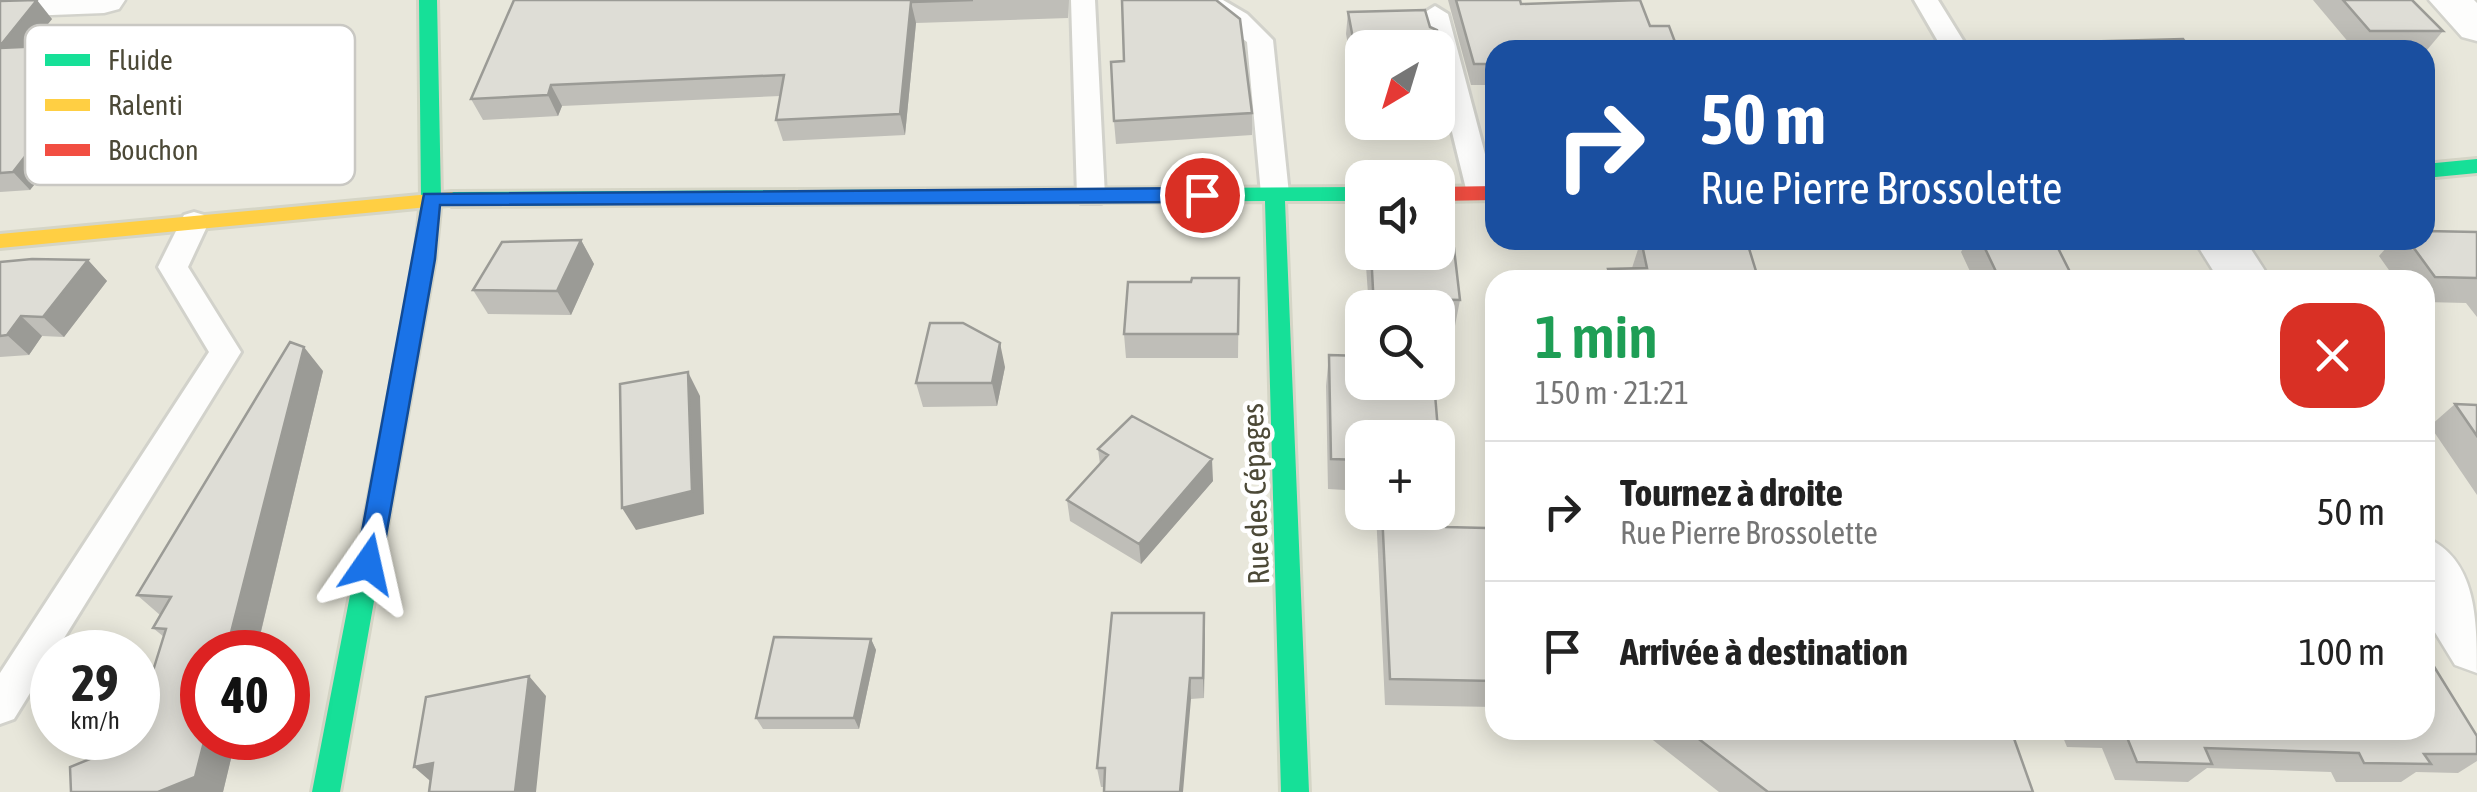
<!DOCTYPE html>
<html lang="fr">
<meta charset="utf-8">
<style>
:root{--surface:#fff;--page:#f6f6f6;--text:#222;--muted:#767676;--line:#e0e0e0}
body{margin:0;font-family:"Asap Condensed",sans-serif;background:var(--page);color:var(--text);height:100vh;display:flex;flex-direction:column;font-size:38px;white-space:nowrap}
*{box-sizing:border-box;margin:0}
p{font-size:32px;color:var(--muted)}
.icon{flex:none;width:55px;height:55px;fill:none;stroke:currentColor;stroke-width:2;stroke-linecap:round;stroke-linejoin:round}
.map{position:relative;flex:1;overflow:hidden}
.sheet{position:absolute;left:1485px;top:270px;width:950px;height:470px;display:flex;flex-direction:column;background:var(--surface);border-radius:30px;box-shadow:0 5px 25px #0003}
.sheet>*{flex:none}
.top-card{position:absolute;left:1485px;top:40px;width:950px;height:210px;border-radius:30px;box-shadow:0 5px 25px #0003;background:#1a4fa0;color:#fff;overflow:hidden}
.needle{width:65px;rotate:218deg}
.buttons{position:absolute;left:1345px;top:30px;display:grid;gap:20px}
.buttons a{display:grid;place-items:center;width:110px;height:110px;border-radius:20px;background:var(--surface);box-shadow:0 5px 25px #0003;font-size:50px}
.speed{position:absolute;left:30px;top:630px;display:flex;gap:20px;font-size:50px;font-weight:700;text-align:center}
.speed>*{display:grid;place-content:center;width:130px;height:130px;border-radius:50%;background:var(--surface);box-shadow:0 5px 25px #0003;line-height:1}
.speed small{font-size:25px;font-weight:400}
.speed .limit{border:15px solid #d22;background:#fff;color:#111}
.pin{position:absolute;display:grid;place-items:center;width:85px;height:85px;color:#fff;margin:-42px;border:5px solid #fff;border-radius:50%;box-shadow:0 2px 10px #0007}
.me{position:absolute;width:110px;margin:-55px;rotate:11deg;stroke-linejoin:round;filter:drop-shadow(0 0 8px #0008)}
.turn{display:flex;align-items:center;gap:35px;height:210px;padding:0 50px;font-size:45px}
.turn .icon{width:130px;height:130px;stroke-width:2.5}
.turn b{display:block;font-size:70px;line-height:85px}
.round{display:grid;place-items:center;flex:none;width:105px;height:105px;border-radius:30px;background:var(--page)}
.headline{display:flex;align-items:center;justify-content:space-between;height:170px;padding:0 50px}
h1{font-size:60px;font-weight:600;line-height:75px;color:#1e9e55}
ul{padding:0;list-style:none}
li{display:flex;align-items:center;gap:30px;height:140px;padding:0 50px;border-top:2px solid var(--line)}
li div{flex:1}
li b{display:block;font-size:38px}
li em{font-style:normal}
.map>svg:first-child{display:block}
.residential{fill:#e8e7db;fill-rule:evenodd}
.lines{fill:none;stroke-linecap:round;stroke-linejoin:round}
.lane-casing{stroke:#d2d2cb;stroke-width:6}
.street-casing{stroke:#d2d2cb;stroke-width:5}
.fast-casing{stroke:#d5d5c6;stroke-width:6}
.slow-casing{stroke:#d5d5c6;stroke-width:6}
.jam-casing{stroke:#d5d5c6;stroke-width:6}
.lane{fill:#fdfdfc;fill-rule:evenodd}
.street{fill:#fdfdfc;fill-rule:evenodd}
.fast{fill:#16e098;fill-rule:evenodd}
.slow{fill:#ffcf43;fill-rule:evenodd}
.jam{fill:#f24e42;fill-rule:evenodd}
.wall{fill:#bfbeb8}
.shaded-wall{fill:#9b9b96}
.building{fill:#deddd6;stroke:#9b9b96;stroke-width:2.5}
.route{fill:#1a73e8;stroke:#114b97;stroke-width:2.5}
.labels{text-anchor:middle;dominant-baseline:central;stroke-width:9;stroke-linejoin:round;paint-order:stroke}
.street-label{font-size:30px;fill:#4c4937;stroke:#fff}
.key{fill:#fff;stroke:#c9c8c3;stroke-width:2.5}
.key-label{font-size:28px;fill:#4c4937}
</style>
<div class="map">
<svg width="2477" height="792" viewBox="0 0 2477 792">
<rect width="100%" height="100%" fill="#f4f4ee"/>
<path class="residential" d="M0,0H2477V792H0ZM1362,48H1438V122H1362ZM1495,50H2425V240H1495ZM1362,178H1438V252H1362ZM1495,280H2425V730H1495ZM1362,308H1438V382H1362ZM1362,438H1438V512H1362ZM52,652H138V738H52ZM202,652H288V738H202Z"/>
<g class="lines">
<defs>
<path id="lane" d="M1071,0H1095L1105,196L1101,203H1081L1077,196Z
M1193,0H1223L1247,14L1273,40L1289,194L1285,201H1265L1261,194L1247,42Z
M1914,0H1938L1969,50H1943Z
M1435,6L1448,14L1495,192L1491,200H1471L1467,193L1438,75V48H1431L1422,14Z
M194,212L204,215L209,222L188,267L241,352L14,719L0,724V673L209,352L158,267L184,215Z"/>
<path id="street" d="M0,0H125L119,9L104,13L0,17Z
M2429,0H2474L2477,3V41L2462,37Z
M2194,240H2245L2271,280H2219Z
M2425,537C2477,559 2477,620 2477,673L2455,665L2425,616Z"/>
<path id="fast" d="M419,0H437L441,199L435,259L340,792H312L415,259L421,199Z
M2477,159V173L2425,178V164Z
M1362,187V201H1285L1309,792H1281L1265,201L452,206L442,199L452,192Z"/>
<path id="slow" d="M452,192L462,199L459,204L0,248V234Z"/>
<path id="jam" d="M1495,186V200L1438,201V187Z"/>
</defs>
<use href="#lane" class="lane-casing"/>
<use href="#street" class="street-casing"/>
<use href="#fast" class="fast-casing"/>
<use href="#slow" class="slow-casing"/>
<use href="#jam" class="jam-casing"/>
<use href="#lane" class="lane"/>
<use href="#street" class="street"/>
<use href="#fast" class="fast"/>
<use href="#slow" class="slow"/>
<use href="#jam" class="jam"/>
</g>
<path class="wall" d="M514,0H1069L1068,18L916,23L905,135L783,141L776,120L780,96L562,106L558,116L483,120L471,99Z
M1448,0H1520L1521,4L1650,26L1495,50V85H1471Z
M2313,0H2412L2443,31L2427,50H2355Z
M0,1L52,19L30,46L98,54L220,48L228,58L251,76L198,158L51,164L30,190L0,192Z
M1425,10L1430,27L1437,30L1440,64L1438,80V48H1362V87H1356L1346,34L1348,12Z
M2076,42L2191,50H2072Z
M1252,113V135L1116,144L1114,121Z
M2477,232V317L2466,303L2425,302V280H2396L2379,256L2393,240H2425Z
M581,240L594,264L571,315L488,314L473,290Z
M1641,240L1756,271L1801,280H1605L1608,269L1632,268Z
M1968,240H2054L2074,280H1974L1961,252Z
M1365,252H1438L1460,300L1454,331H1438V308H1369Z
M88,260L107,281L64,337L42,336L29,355L0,357V262Z
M1239,278L1238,358H1126L1124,334L1191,282Z
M1329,355L1362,356V382H1434L1446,527L1486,528L1491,573L1495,574V703L1494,707L1385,705L1376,512H1438V438H1362V491L1328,489L1326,386Z
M1005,367L997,406L923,407L916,383Z
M323,371L223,792H71L130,743L164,637L153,628L160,615L137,595Z
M2455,404L2477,405V495L2430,426Z
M1098,449L1213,481L1141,564L1070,521L1067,500L1100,464Z
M1204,613V698L1191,699L1104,787H1101L1097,768Z
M871,639L876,650L859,729H763L756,718Z
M1643,730H2011L2033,792H1719L1644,733Z
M2060,730H2425L2477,736V761L2458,773L2416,772L2401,782H2336L2331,772L2207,768L2188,782L2115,780L2102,748L2067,747Z"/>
<path class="shaded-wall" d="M37,0L52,19L14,66L0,50V46Z
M911,2L916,23L905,135L900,114Z
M90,44L104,62L81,55Z
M220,48L233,66L238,58L251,76L198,158L184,140L212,59Z
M551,85L562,106L558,116L548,95Z
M34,145L51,164L30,190L13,172Z
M581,240L594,264L571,315L557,291Z
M88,260L107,281L64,337L43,317Z
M21,316L42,336L29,355L7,335Z
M1000,343L1005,367L997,406L992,383Z
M304,347L323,371L256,652H226Z
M688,372L700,396L704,514L636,530L622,508Z
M1212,459L1213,481L1141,564L1139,544Z
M1204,613L1205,634L1204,698L1203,678Z
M871,639L876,650L859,729L854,718Z
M529,676L546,696L536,792H515Z
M1190,678L1191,699L1183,792H1180Z
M205,738H236L223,792H158Z
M433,763L436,786L414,767Z"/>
<path class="building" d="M37,0L0,46V1Z
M514,0H973L911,2L900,114L776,120L784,75L551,85L548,95L471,99Z
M1122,0H1216L1240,19L1252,113L1114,121L1111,62L1124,61Z
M1456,0H1520L1521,4L1640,0L1650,26H1669L1678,50H1495V64H1474Z
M2343,0H2412L2443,31H2370Z
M1425,10L1430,27L1437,30L1440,64H1438V48H1362V65H1358L1348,12Z
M2183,39L2191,50H2082L2076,42Z
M90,44L81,55L220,48L212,59L238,58L184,140L34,145L13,172L0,173V48Z
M1438,214H1450L1460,300L1426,299L1427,308H1374L1371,252H1438Z
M2425,231L2477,232V278L2435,277L2408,240H2425Z
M581,240L557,291L473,290L502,242Z
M1641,240L1747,242L1756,271L1799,273L1801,280H1611L1608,269L1647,268Z
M1981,240H2054L2074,280H2000Z
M32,259L88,260L43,317L21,316L7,335L0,336V262Z
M1192,278H1239L1238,334H1124L1128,282H1191Z
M930,323H963L1000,343L992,383H916Z
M290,342L304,347L226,652H202V738H205L195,777L158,792H71L70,767L130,743L132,738H138V719L166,629L153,628L171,597L137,595Z
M1329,355L1362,356V382H1434L1446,527L1486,528L1491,573L1495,574V681L1390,679L1382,512H1438V438H1362V460L1331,459Z
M688,372L692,491L622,508L620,384Z
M2455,404L2477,405V436Z
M1132,416L1212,459L1139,544L1067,500L1108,455L1098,449Z
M1112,613H1204L1203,678H1190L1180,792H1104L1105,768H1097Z
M774,637L871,639L854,718H756Z
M2425,652L2477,736V754H2424L2431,764L2364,763L2359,753L2205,748L2212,764L2137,762L2124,730H2425Z
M529,676L515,792H429L433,763L414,767L426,697Z
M1687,730H2011L2033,792H1768Z"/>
<path class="route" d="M1202,188L1212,195L1202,202L440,205L435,259L381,564L377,571L368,574L359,571L356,564L424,194Z"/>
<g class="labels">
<g class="street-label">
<text transform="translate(1255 494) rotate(-92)">Rue des Cépages</text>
</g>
</g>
<rect x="25" y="25" width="330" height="160" rx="15" class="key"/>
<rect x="45" y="54" width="45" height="12" fill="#16e098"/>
<rect x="45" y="99" width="45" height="12" fill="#ffcf43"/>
<rect x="45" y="144" width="45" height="12" fill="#f24e42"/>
<g class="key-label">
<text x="108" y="70">Fluide</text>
<text x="108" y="115">Ralenti</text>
<text x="108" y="160">Bouchon</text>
</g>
</svg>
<div class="buttons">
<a><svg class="needle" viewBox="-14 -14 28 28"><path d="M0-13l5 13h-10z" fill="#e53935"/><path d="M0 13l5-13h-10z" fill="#767676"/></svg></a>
<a><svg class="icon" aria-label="sound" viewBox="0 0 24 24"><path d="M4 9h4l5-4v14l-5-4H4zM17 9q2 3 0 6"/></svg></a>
<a><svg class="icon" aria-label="search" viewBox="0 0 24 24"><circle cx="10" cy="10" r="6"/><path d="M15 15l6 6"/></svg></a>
<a>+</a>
</div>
<div class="speed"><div>29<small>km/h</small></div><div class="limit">40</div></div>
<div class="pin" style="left:1202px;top:195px;background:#d93025"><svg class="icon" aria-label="arrive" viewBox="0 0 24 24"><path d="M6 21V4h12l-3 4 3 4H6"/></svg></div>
<svg class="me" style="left:368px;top:564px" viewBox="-20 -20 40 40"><path d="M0-17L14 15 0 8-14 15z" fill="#1a73e8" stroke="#fff" stroke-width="4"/></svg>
<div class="top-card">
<div class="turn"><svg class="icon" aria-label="right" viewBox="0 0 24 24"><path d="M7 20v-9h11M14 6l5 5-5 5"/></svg><div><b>50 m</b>Rue Pierre Brossolette</div></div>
</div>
<section class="sheet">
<div class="headline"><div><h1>1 min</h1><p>150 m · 21:21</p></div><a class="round" style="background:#d93025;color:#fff"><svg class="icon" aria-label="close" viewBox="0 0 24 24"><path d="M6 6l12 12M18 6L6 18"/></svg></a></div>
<ul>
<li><svg class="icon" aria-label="right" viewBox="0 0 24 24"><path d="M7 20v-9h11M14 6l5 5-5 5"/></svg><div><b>Tournez à droite</b><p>Rue Pierre Brossolette</p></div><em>50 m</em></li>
<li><svg class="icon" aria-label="arrive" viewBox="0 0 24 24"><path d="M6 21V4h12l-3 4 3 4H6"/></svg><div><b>Arrivée à destination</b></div><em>100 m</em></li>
</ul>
</section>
</div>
